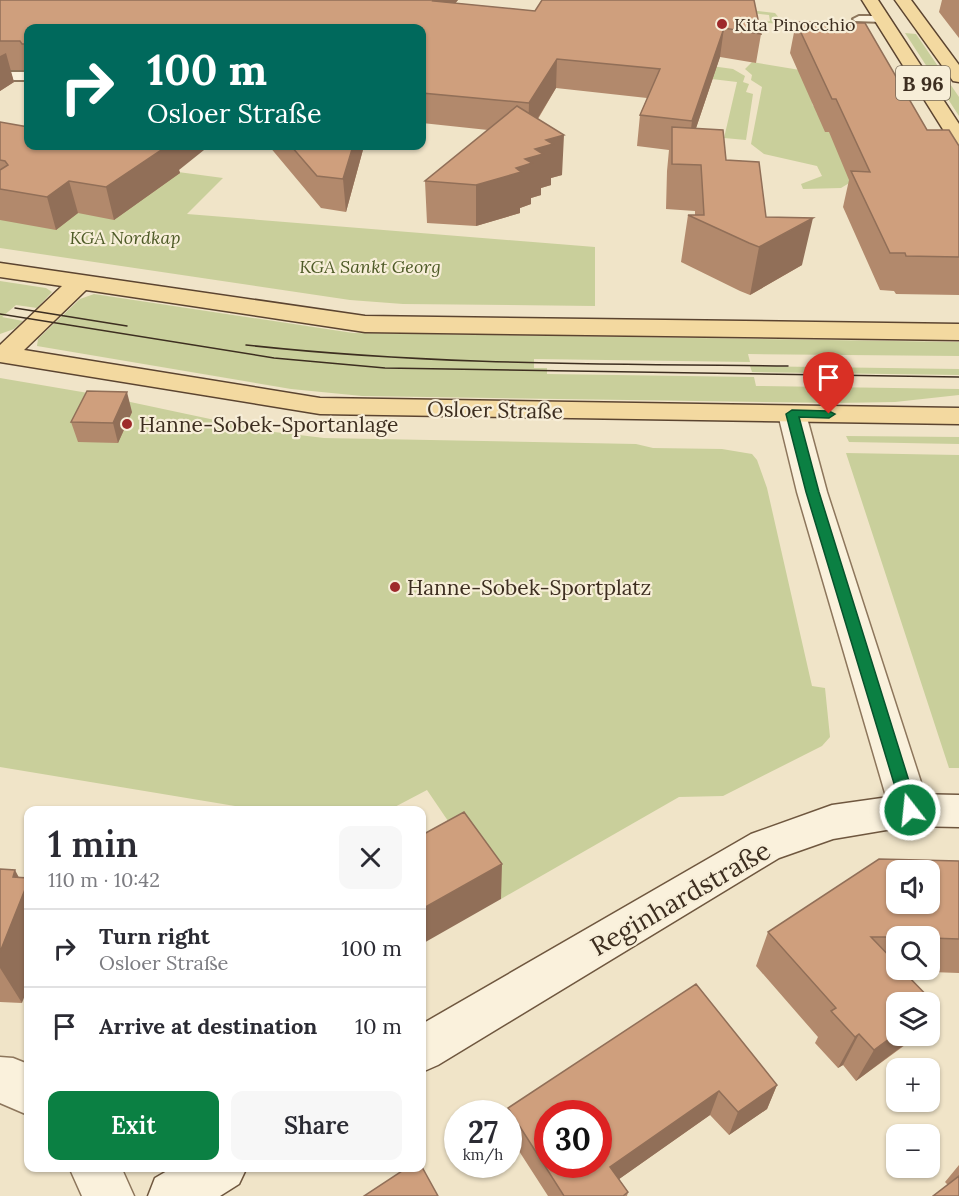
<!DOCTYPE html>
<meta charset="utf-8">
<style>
:root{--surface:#fff;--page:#f7f7f7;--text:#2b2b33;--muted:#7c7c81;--line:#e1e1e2;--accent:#0b8043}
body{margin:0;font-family:Lora,serif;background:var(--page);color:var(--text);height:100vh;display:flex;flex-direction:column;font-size:22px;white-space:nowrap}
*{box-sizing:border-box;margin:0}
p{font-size:20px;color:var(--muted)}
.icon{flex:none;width:33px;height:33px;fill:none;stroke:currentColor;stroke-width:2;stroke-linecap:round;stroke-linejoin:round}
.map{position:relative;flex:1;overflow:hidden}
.side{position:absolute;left:24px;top:806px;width:402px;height:366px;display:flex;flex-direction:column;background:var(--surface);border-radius:12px;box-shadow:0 2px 4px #0004}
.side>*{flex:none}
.hud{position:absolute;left:24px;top:24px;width:402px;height:126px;border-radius:12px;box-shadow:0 2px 4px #0004;background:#00695c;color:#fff;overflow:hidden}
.tools{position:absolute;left:886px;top:860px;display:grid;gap:12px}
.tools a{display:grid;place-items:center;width:54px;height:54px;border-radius:12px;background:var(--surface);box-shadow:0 2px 4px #0004;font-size:30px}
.speed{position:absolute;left:444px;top:1100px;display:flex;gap:12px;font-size:30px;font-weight:700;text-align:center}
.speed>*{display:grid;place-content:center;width:78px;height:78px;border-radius:50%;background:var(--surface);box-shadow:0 2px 4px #0004;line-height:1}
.speed small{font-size:15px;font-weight:400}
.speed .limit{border:9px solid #d22;background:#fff;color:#111}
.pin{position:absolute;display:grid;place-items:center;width:51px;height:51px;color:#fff;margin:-62px -26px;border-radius:50% 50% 50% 0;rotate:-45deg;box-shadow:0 0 6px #0007}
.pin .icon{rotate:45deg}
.me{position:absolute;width:66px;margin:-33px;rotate:344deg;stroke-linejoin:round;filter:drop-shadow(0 0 4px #0008)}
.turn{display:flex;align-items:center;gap:21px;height:126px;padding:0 24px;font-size:27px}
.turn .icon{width:78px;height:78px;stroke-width:2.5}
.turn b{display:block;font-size:42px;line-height:51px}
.round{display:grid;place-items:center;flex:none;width:63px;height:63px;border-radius:12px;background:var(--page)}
.head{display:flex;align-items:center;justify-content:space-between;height:102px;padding:0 24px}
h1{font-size:36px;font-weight:600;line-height:45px}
.cta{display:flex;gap:12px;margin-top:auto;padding:12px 24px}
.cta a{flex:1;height:69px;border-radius:12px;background:var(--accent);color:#fff;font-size:24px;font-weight:600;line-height:69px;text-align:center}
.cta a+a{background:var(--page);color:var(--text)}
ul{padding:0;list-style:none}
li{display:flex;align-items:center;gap:18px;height:78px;padding:0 24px;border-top:2px solid var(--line)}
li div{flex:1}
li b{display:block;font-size:22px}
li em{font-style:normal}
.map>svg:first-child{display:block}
.green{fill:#c9cf9b}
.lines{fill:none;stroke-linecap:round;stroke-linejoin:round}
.lane-casing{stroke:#8d765c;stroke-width:4}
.street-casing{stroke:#8d765c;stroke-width:3}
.secondary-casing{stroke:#6f573f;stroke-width:3}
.primary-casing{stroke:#5b4430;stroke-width:3}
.lane{fill:#faf1dc;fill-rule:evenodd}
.street{fill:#faf1dc;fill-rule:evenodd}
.secondary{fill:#faf1dc;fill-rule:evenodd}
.primary{fill:#f3d9a0;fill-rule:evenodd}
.tram{stroke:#3d2e20;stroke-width:1.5}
.wall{fill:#b2896c;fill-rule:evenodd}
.shaded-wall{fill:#916f58}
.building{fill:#cf9f7d;stroke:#916f58;stroke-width:1.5;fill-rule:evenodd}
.route{fill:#0b8043;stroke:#07532c;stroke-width:1.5}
.poi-dot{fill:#9e2a2b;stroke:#f7eed8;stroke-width:2}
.labels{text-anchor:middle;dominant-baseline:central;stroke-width:4.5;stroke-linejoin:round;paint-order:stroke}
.far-poi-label{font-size:18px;fill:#3d2e20;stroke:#f7eed8;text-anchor:start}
.far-park-label{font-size:18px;font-style:italic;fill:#4d5a26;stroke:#f7eed8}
.shield{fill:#f7eed8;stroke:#756857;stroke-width:1.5}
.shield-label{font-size:20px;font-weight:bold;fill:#3d2e20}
.street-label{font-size:21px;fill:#3d2e20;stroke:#f7eed8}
.poi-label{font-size:21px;fill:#3d2e20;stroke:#f7eed8;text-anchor:start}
.near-street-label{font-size:26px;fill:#3d2e20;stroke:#f7eed8}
</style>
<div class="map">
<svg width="959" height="1196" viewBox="0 0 959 1196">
<rect width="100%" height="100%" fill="#f0e4c8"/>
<path class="green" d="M640,2L672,6L686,2L775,13L780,19L781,25L764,22L770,21L769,15L728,10L726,13L691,9L675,11L686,20L679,22L687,27L680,29L688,34L681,35L687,40L661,43L664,46L658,47V41H655L652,47L653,52L665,56L661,62L668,60L733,69L745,76L743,82L749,84L746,92L753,94L746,140L724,138L737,82L678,75L607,54L611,25L626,6L638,5Z
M905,33L916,34L959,97V116Z
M752,62L806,71L813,106H816L817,114H820L835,132L851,182L841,188L803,189L801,184L822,176L817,166L764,154L751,144L762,87L751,80L752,75L745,69Z
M163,170L223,178L187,214L595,247V306L403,304L350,300L0,248V201Z
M0,281L46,288L52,292L37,308L16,305L2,317L23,321L14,329L0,334Z
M94,294L353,333L959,342V356L748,354L750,362L534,359V368H547V374L754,377L756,386L959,389V395L895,402L836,403L362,396L291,389L37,346L38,339L80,299Z
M750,366L959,369V375L752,372Z
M0,378L88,393L266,431L324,438L636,444L653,448L722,449L752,454L757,460L767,488L812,686L825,688L830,737L822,746L723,796L679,797L501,899L427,790L389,810H259L0,767Z
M846,436L959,437V444L849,442Z
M846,453L959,455V768H949Z"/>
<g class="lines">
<defs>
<path id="lane" d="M859,16H882L888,19L882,22L855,21L853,19Z
M0,72H28V80H0Z"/>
<path id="street" d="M792,406L802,408L806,414L827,492L930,810L924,822L910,826L896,822L890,810L797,492L778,414L782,408Z
M0,1057L13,1058L28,1064V1115L0,1103Z
M69,1167H121L134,1196H82Z"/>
<path id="secondary" d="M910,794L959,795V827L910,826L833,839L779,858L438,1065L422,1072V1024L751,834L832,805Z
M174,1167H247L239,1184L220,1196H148L155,1178Z"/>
<path id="primary" d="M862,0H878L959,124V145L952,143L949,139Z
M895,0H911L959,65V82L953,81Z
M0,263L365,316L959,324V340L365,332L86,290L24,350L320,398L959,408V424L320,414L0,362V345L62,286L0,277Z"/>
</defs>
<use href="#lane" class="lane-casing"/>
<use href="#street" class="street-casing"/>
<use href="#secondary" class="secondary-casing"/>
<use href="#primary" class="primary-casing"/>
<use href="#lane" class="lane"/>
<use href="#street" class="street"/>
<use href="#secondary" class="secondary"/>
<use href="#primary" class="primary"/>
<path class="tram" d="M15,308L127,326
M0,314L274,358L385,368L959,377
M246,345C426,365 607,364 788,366"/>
</g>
<path class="wall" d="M0,0H458L455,3L535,11L542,0L761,34L756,63L720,57L696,128L726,160L766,217L802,265L750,295L740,291L681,262L688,215H695V211L666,209L667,171L669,150L637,146L640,115L647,98L556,88L538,119L562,175L551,178V185L541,188V195L531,198V204L520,208V213L476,226L427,223L425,181L488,130L422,123V28H28V70H10L14,82L0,91Z
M942,0H959V38L939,12Z
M796,22L927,130L959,146V295L896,294L894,291L880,290L843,207L849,180L829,132H825L790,53Z
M0,122L179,170L180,173L114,220L78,213L56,230L0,220Z
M269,146H364L346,212L321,208Z
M132,412L118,443L78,442L71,422Z
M959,861V973L904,971L936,1005L930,1014V1002L897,1035H917L916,1037L856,1081L843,1065L838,1068L815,1043L818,1037L756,966L768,932ZM897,936H930V969H897Z
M0,869L22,1003L0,1002Z
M777,1085L767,1109L729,1135L710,1115L619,1179L628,1192L627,1196H548L508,1134V1108Z
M959,1165V1196L945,1182Z"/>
<path class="shaded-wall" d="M434,0H458L434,29L433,1Z
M724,28L720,57L688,152L692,121Z
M6,53L14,82L0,91V56Z
M557,59L556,88L528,134L529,103Z
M564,135L562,175L551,178V185L541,188V195L531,198V204L520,208V213L476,226V185L516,168L546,140Z
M167,146H209L179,170L180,173L114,220L106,187Z
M353,146H364L346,212L343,179Z
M69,181L78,213L56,230L47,197Z
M813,218L802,265L750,295L759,247Z
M127,392L132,412L118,443L113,423Z
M502,864L501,899L422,944V909Z
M15,870L25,889L28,882V987L22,1003L0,968V952L13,877Z
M897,1033V1035H917L856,1081L874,1050Z
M859,1034L843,1065L838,1068L855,1037Z
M777,1085L767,1109L729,1135L738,1112Z
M719,1091L710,1115L605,1189L610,1167Z"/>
<path class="building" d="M0,0H434L433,1L535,11L542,0H754L761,34L724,28L692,121L640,115L660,69L557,59L529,103L422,93V28H28V44H22L20,41H0Z
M796,22L865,23L927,130H949L959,146V257L906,256L905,253H890L851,171L870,172L836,99H832Z
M517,106L564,135L546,140L553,144L535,149L543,154L525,159L532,163L516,168L521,172L476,185L425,181Z
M0,122L28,127V146H167L106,187L69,181L47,197L0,189V170L8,165L5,161L0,160Z
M672,127L723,130L726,160L759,162L766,217L813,218L759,247L749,243L688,215H704L701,165L672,164Z
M291,146H353L343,179L317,176Z
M87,391L127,392L113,423L71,422Z
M464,812L502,864L422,909V835Z
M879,859L959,861V939L930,938V936H897V937H871L897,964V969H901L936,1005L930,1009V1002H897V1033L874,1050L859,1034L855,1037L831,1011L836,1008L768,932ZM897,870H930V903H897Z
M0,869L15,870L13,877L28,878V882L0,952Z
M696,984L777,1085L738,1112L719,1091L610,1167L628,1192L623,1196H564L508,1108ZM548,1113H598V1164H548Z
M408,1167H422L438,1196H364Z
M959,1176V1196H933Z"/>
<path class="route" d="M792,410L829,411L835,414L829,418L799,417L819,492L918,810L916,814L910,816L905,814L902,810L806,492L786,414Z"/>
<g class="poi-dot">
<circle cx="722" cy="24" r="6"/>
<circle cx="127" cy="424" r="6"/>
<circle cx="395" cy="587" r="6"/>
</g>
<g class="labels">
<g class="far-poi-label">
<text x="734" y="24">Kita Pinocchio</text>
</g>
<g class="far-park-label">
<text x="125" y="237">KGA Nordkap</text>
<text x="370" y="266">KGA Sankt Georg</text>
</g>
<rect class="shield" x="896" y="66" width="54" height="34" rx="4.5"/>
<g class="shield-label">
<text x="923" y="83">B 96</text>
</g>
<g class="street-label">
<text transform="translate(495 410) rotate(1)">Osloer Straße</text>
</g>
<g class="poi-label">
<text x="139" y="424">Hanne-Sobek-Sportanlage</text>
<text x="407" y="587">Hanne-Sobek-Sportplatz</text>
</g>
<g class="near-street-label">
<text transform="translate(680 898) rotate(-30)">Reginhardstraße</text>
</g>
</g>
</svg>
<div class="tools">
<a><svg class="icon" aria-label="sound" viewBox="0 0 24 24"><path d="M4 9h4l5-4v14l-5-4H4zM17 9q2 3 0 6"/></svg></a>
<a><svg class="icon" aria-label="search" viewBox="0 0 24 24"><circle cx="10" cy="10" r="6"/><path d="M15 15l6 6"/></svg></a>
<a><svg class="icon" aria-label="layers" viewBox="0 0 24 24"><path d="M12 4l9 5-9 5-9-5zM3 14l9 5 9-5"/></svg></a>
<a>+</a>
<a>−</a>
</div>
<div class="speed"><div>27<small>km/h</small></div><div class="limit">30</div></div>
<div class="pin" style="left:829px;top:414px;background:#d93025"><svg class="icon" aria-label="arrive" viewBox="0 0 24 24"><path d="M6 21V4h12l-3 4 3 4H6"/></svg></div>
<svg class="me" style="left:910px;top:810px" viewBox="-20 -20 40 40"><circle r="17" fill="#0b8043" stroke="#fff" stroke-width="3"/><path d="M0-11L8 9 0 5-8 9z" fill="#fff"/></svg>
<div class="hud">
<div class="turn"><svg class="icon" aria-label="right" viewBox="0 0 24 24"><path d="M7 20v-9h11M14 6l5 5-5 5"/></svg><div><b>100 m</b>Osloer Straße</div></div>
</div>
<section class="side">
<div class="head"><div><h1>1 min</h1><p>110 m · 10:42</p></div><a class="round"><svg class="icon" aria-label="close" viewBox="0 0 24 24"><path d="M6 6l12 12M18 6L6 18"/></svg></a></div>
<ul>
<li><svg class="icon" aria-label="right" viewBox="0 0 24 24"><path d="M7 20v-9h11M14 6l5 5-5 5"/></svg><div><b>Turn right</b><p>Osloer Straße</p></div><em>100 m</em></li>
<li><svg class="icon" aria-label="arrive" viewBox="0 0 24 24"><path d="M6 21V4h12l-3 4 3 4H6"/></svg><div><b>Arrive at destination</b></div><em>10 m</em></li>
</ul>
<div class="cta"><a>Exit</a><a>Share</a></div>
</section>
</div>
